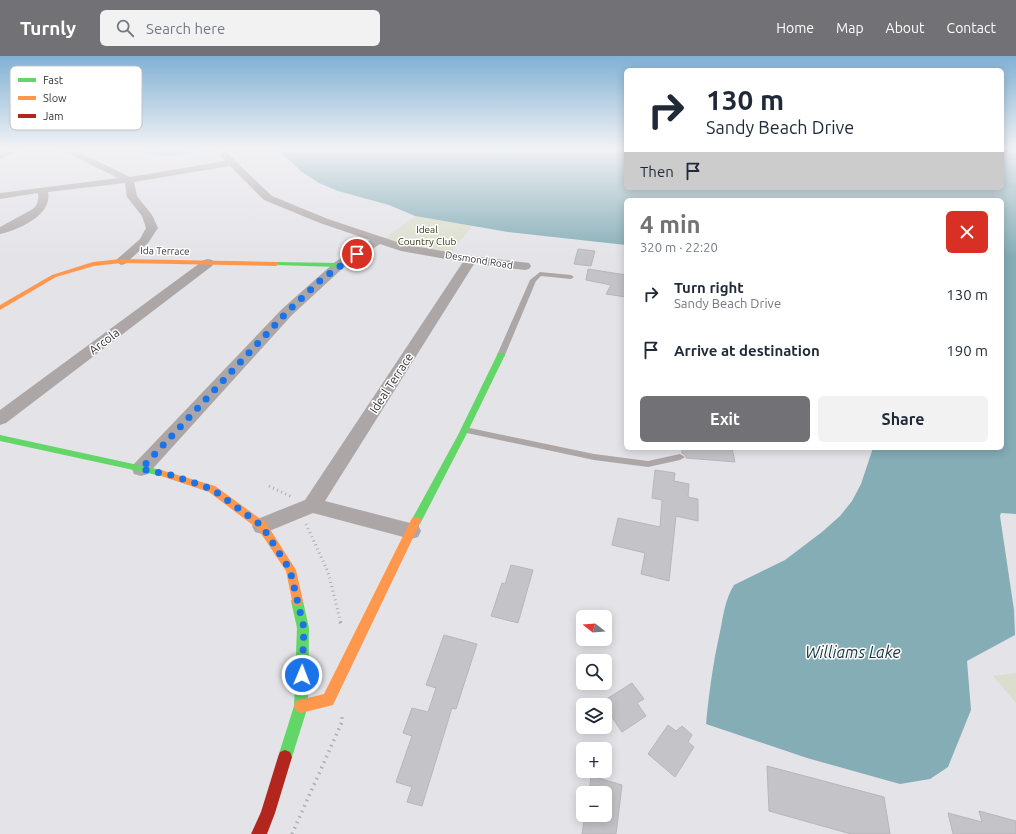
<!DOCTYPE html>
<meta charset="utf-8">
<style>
:root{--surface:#fff;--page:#f2f2f3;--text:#1f2937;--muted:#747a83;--accent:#727276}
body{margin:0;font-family:Ubuntu,sans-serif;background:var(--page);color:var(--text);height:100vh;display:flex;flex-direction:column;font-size:15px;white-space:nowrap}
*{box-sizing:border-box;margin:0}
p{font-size:13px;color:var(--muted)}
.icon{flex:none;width:22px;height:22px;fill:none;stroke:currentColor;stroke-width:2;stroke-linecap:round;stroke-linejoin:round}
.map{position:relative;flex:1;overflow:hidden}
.panel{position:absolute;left:624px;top:142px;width:380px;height:252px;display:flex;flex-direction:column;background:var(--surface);border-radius:6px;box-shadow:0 2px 10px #0003}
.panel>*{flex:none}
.guide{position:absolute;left:624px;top:12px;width:380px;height:122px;border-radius:6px;box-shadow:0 2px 10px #0003;background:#fff;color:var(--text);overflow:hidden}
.needle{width:26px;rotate:287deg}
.fabs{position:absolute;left:576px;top:554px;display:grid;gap:8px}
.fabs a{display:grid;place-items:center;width:36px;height:36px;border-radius:6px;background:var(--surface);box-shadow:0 2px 10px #0003;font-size:20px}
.pin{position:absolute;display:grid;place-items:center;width:34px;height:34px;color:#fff;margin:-17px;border:2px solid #fff;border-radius:50%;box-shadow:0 1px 4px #0007}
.me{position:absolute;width:44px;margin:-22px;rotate:1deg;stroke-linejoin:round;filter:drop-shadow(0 0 3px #0008)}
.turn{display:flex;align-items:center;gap:14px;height:84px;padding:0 16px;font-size:18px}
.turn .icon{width:52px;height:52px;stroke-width:2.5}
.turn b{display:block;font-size:28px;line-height:34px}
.then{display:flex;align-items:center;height:38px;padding:0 16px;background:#0003;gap:8px;font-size:15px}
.round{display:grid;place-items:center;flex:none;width:42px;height:42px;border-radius:6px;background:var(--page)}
.summary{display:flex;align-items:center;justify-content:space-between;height:68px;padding:0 16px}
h1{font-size:24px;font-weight:700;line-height:30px;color:var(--accent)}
.action{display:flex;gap:8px;margin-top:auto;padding:8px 16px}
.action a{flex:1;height:46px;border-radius:6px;background:var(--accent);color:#fff;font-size:16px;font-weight:700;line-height:46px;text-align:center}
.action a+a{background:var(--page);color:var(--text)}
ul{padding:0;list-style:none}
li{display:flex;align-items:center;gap:12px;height:56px;padding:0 16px}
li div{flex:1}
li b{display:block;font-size:15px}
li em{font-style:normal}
header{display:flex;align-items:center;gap:24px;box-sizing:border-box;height:56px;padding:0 20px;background:var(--accent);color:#fff}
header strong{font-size:19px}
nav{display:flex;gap:22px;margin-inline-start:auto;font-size:14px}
.search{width:280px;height:36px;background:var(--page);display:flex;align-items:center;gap:10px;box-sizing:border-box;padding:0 14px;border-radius:6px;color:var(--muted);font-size:15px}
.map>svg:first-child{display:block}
.green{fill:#dbdecc}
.water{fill:#84adb6}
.building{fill:#c4c4c8;stroke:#b7b7bb}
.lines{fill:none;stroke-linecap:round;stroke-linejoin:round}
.path-far1{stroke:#b0acad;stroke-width:3;stroke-dasharray:1 3.5;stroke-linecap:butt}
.path{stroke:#b0acad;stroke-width:3.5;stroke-dasharray:1.5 4.5;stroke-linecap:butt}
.lane{fill:#ada6a6;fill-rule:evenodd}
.street{fill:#ada6a6;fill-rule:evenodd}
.fast{fill:#63d668;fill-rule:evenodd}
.slow{fill:#ff974d;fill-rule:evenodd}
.jam{fill:#b3261e;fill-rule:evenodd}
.route{stroke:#1a73e8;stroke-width:7;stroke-dasharray:0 12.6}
.labels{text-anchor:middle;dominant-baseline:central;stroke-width:3;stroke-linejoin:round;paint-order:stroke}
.far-park-label{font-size:10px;fill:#30330f;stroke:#fff}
.far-street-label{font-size:10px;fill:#353538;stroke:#fff}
.street-label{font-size:12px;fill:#353538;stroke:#fff}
.near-water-label{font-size:16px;font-style:italic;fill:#17353a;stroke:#fff}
.key{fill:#fff;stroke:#c2c2c3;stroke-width:1}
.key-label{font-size:11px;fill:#353538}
</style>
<header>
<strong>Turnly</strong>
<div class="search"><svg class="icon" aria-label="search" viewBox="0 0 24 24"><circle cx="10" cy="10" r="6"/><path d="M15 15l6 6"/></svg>Search here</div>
<nav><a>Home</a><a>Map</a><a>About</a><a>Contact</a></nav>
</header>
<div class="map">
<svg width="1016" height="778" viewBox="0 0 1016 778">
<rect width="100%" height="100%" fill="#e3e3e8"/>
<path class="green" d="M415,160L472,170L449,199L401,191L384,183Z
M1016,617V647L993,620Z"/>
<path class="water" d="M147,92C158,92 161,97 171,96C188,96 203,92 220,92L170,100L145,97Z
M276,92H626V132H1002V92H1016V458L1001,457L1000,460L1014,554L1015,579L967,605L971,654L948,711L930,723L900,728L807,702L706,668C709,637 713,607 720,576C723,561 725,543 734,529L785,504L822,476L840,460L852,445L861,428L873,392H1002V144H626V189L508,176L415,160L389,149L338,135L319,127L302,116Z"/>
<path class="building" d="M578,193L595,195L591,210L574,208Z
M588,213L626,219V241L606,238L611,229L586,224Z
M682,392H732L735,406L686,402V400L682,397Z
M655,414L675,417L674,425L689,428L688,441L698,443V465L676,460L669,525L641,518L645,497L612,489L618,462L660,471L662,444L652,442Z
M511,509L533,514L518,567L491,560L502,527L505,528Z
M444,579L477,588L456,653L452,652L422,750L407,746L412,731L396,726L412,680L403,677L412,652L428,656L436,632L426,629Z
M632,627L644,643L637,647L646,660L622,676L602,646Z
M668,669L676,675L682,670L692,679L688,686L694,691L675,721L648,698Z
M767,710L884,741L890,778H851L769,755Z
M591,720L622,729L616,778H582L585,759H605V737H589Z
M979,755L1016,765V778H953L948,757L982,766Z"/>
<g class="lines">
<path class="path-far1" d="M269,430L292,441
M306,468L328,516L341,567"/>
<path class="path" d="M340,566L341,568
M292,778L342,666V661"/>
<path class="lane" d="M540,216L571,219L574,221L571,223L541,220L536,225L505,299L504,301H498L497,299L530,224Z
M465,371L594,398L648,405L680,398L685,401L680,404L648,411L594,404L462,376L461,374L462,372Z"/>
<path class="street" d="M17,92H29L0,103V97Z
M51,92L73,93L130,121L225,105L217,96L221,93L224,94L272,140L328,163L403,188L470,200L529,207L531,210L529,213L525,214L474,208L325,445L418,469L421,475L418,481L411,483L313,457L262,478L255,476L252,470L255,464L305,444L463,206L401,195L380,188L343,212L292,259L148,418L141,420L134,418L132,413L134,408L282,253L335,206L370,184L320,167L264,144L230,110L134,126L137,140L152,159L158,172L148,187L125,208L121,209L115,205L140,183L146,172L142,160L127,141L125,127L48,136C53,159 18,174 0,178V171L33,153C38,148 39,143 38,137L0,143V137L118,122L67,97L52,94Z
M208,203L212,204L214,207L212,210L6,367L0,369V354L204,204Z"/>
<path class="fast" d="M276,206L339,207L342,209L339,211L274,209V207Z
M498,297H504L505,299L466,379L420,468L416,469L412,468L411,465L458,379Z
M0,379L161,414L164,415L166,417L164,419L161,420L0,385Z
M297,540L301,541L303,545L309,572L308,650L292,701L290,706L285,708L280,706L278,701L294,650L297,572L291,545L293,541Z"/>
<path class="slow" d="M121,203L276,206L279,208L276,210L121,207L94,210L56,221L0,254V249L52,219L93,206Z
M161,414L215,430L266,467L296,514L303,545L301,549L297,550L293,549L286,515L258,473L209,436L158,419L156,417L158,415Z
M416,461L420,462L421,465L333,649L301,657L296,655L294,650L296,645L324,638L412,462Z"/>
<path class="jam" d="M285,694L290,696L292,701L275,757L267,778H251L261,756L278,701L280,696Z"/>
</g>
<linearGradient id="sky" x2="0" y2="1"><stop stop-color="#80b1d4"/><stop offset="0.46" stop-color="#f2f2f5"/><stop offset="1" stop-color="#f2f2f5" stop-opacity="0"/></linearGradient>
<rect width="1016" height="201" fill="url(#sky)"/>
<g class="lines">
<path class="route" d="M302,619L304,572L290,514L262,470L212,433L171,419L141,413L287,256L322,223L357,198"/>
</g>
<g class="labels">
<g class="far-park-label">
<text x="427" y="173">Ideal<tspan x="427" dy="12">Country Club</tspan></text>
</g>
<g class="far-street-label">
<text transform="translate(165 195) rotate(1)">Ida Terrace</text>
<text transform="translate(479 204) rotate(9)">Desmond Road</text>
</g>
<g class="street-label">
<text transform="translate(104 285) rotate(-37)">Arcola</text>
<text transform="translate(391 327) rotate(-57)">Ideal Terrace</text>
</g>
<g class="near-water-label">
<text x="853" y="596">Williams Lake</text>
</g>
</g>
<rect x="10" y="10" width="132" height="64" rx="6" class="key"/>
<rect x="18" y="22" width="18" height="4" fill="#63d668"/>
<rect x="18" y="40" width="18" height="4" fill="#ff974d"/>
<rect x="18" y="58" width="18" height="4" fill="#b3261e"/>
<g class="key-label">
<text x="43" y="28">Fast</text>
<text x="43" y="46">Slow</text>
<text x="43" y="64">Jam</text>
</g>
</svg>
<div class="fabs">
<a><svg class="needle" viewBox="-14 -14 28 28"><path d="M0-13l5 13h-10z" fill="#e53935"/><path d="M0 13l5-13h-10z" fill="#747a83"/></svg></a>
<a><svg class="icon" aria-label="search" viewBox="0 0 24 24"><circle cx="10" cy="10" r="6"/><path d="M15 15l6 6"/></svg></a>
<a><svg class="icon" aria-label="layers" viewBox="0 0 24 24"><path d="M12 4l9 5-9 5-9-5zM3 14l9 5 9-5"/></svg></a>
<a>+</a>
<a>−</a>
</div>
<div class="pin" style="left:357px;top:198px;background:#d93025"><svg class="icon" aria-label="arrive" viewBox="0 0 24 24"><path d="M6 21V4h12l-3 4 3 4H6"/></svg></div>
<svg class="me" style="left:302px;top:619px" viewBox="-20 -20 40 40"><circle r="17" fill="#1a73e8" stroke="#fff" stroke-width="3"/><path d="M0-11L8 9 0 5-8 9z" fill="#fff"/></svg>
<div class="guide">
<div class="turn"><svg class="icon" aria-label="right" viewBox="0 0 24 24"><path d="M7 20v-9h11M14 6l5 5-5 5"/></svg><div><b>130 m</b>Sandy Beach Drive</div></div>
<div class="then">Then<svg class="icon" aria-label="arrive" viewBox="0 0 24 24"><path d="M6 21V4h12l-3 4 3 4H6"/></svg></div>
</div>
<section class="panel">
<div class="summary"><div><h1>4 min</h1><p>320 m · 22:20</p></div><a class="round" style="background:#d93025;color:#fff"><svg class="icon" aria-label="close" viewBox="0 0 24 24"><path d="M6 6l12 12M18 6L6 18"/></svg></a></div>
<ul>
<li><svg class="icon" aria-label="right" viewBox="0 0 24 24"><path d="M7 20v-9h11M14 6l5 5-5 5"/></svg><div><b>Turn right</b><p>Sandy Beach Drive</p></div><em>130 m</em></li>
<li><svg class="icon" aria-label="arrive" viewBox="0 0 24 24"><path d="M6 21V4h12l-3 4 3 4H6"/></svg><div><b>Arrive at destination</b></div><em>190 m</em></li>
</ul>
<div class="action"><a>Exit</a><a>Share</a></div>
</section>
</div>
